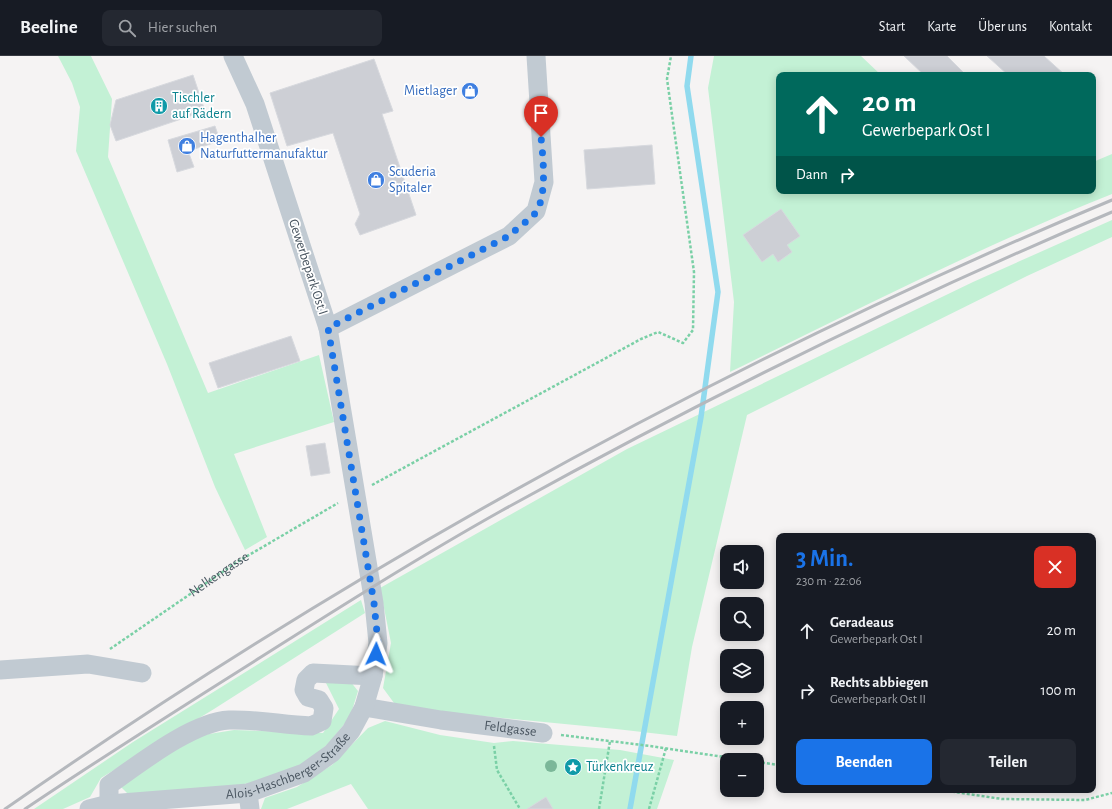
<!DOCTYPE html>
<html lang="de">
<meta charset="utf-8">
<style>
:root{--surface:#171b24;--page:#242831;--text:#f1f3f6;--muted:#9ea1a6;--line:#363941;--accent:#1a73e8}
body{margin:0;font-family:"Alegreya Sans",sans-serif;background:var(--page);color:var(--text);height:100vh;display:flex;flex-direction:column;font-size:15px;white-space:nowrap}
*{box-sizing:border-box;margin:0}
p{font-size:13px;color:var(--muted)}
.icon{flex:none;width:22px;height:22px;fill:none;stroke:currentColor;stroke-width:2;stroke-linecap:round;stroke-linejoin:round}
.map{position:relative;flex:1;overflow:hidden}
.drawer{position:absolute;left:776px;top:477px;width:320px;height:260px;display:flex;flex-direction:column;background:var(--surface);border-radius:8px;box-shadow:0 2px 10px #0003}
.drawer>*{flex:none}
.top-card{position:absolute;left:776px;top:16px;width:320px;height:122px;border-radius:8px;box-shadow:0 2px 10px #0003;background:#00695c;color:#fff;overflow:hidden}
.tools{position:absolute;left:720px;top:489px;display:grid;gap:8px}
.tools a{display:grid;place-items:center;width:44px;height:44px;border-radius:8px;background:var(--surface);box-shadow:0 2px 10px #0003;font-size:20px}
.pin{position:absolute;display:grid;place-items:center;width:34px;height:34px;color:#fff;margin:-41px -17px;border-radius:50% 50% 50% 0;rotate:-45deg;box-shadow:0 0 4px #0007}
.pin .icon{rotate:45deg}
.me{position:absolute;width:44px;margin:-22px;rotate:2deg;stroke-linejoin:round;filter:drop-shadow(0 0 3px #0008)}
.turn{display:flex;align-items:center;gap:14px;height:84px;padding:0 20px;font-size:18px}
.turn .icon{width:52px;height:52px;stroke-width:2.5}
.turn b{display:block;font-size:28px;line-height:34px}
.then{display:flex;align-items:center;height:38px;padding:0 20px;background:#0003;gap:8px;font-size:15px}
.round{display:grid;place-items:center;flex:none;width:42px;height:42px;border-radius:8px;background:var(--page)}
.head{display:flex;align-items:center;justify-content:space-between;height:68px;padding:0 20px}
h1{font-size:24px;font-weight:700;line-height:30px;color:var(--accent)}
.button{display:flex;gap:8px;margin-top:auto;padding:8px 20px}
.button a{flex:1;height:46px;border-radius:8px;background:var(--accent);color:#fff;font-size:16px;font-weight:700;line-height:46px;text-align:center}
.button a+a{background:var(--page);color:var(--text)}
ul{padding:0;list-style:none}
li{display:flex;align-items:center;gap:12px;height:60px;padding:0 20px}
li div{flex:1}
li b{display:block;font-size:15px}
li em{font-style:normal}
header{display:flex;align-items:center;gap:24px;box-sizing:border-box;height:56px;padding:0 20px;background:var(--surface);border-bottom:1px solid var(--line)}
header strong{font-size:19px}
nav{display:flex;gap:22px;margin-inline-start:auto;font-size:14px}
.search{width:280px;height:36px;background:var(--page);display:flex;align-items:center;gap:10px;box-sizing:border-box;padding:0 14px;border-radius:8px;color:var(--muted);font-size:15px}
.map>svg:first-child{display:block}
.green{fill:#c3f1d5}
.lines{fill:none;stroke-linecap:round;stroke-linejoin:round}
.stream{stroke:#90daee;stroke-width:5.5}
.building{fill:#cdcfd5;stroke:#d7d9de}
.path{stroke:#7ad0a6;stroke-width:2.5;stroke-dasharray:3 2;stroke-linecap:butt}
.minor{stroke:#c1cad2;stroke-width:19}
.rail{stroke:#b5b8bd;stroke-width:3}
.tree{fill:#7bb799}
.route{stroke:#1a73e8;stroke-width:7;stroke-dasharray:0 12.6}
.labels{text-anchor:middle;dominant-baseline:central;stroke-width:3.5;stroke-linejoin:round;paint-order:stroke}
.shop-label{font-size:14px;fill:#366cbe;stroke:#fff;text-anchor:start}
.culture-label{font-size:14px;fill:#0d838f;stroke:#fff;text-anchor:start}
.street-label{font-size:14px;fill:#4a5661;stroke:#fff}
</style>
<header>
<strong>Beeline</strong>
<div class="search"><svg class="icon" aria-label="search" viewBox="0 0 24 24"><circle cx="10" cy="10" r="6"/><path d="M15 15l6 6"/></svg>Hier suchen</div>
<nav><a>Start</a><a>Karte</a><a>Über uns</a><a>Kontakt</a></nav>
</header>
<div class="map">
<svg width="1112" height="753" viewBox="0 0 1112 753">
<rect width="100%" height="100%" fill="#f5f3f3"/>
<path class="green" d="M58,0H91L112,43L108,101L208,337L319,299L334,366L234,398L267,481L245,494L215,431L167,308L76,95L80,51L72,27Z
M714,0H861L881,19H779V135H1093V106L1112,98V138C982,190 856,254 730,316L734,246L708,32Z
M1112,164V181L1027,220L747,359L692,591L677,680L616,673L430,655L394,647L383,632L391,587L380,532L627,393L973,226Z
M361,544L365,557L214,653L101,722L90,741L63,753H34L133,686Z
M333,624L350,625L358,635L350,661L328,688L305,707L272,722L235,730L129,739L121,731L166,699L203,679L234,674L323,677L339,653L326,627Z
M385,665L440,679L494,687L513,685L620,694L674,704L657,753H368L351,728L287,753H261L265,742L297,731L332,709L368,672Z"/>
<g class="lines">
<path class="stream" d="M630,753L701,361L718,236L687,30L691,0"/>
</g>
<path class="building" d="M904,0H947L966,19H924Z
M987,0H1044L1065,19H1008Z
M374,3L393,55L382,58L416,159L360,179L355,168L360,158L333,77L287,90L270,37Z
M193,19L205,55L116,85L110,69L116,44Z
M215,70L220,85L188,95L194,111L177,116L168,84Z
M652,89L655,128L587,133L584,94Z
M781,153L800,180L787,189L792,196L778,206L773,198L762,206L743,179Z
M291,280L300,305L218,332L209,307Z
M325,387L330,417L311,420L306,390Z
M546,741L553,753H527Z"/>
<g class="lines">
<g class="path">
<path d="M372,429L641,283L658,276L683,287L693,274L694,216L667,23L671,0"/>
<path id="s1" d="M110,593L237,506L338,447"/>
<path d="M561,679L650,690L744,704"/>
<path d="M494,690L497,714L520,753"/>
<path d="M757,706L779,709"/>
<path d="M942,734L1002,743L1085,744L1112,737"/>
<path d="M599,753L610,685"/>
<path d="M649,753L666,692"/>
</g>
<g class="minor">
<path d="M328,272L509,180L536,155L544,126L536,0"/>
<path d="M0,614L88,608L142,617"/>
<path id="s2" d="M364,651L441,664L543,677"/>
<path d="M248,737L250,753"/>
<path d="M109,748V729C139,708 192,666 229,664C256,663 284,669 311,670L322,665L324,652L319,644L308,641L304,634L306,624L313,617L373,620"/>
<path id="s3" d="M89,753L109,748L248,737L304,717L332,697L351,675L364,651L373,620L378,587L374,547L328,272L255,48L233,0"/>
</g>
<path class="rail" d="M5,753C350,513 724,306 1112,144
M25,753C102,701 182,651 261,601C340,551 419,501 501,455C700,345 903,244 1112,156"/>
</g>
<circle class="tree" cx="551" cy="710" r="6"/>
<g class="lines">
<path class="route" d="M376,598L378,587L374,547L328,272L509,180C516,173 532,162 537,155C547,136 543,102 541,81"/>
</g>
<defs>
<symbol id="shop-disc" viewBox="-11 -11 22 22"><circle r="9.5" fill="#3f7fe0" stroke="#fff"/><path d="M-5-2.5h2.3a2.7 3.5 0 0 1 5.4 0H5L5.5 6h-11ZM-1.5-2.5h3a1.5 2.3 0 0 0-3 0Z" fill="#fff"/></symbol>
<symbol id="building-disc" viewBox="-11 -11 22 22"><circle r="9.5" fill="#0f9aa8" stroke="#fff"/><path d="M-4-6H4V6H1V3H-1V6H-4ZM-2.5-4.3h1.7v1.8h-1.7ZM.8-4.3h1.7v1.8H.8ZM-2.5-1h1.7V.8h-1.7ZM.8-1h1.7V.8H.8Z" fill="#fff"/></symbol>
<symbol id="sight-disc" viewBox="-11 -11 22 22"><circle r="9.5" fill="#0f9aa8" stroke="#fff"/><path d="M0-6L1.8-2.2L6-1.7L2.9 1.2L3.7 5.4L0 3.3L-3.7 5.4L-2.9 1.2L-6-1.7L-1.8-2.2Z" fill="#fff"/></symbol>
</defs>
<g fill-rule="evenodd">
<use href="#shop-disc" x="460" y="25" width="20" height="20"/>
<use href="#building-disc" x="149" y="40" width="20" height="20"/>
<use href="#shop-disc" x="177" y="80" width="20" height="20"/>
<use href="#shop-disc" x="366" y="114" width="20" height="20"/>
<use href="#sight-disc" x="563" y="701" width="20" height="20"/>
</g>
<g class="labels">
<g class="shop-label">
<text x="457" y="35" text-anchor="end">Mietlager</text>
<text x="200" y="82">Hagenthalher<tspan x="200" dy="16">Naturfuttermanufaktur</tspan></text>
<text x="389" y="116">Scuderia<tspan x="389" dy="16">Spitaler</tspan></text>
</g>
<g class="culture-label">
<text x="172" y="42">Tischler<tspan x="172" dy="16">auf Rädern</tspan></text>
<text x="586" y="711">Türkenkreuz</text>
</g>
<g class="street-label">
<text transform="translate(308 211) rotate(72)">Gewerbepark Ost I</text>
<text stroke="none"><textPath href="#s1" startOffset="132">Nelkengasse</textPath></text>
<text stroke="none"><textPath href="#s2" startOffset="148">Feldgasse</textPath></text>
<text stroke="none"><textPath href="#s3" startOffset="208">Alois-Haschberger-Straße</textPath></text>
</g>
</g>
</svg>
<div class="tools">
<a><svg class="icon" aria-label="sound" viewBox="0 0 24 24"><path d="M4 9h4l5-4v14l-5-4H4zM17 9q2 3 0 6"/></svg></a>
<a><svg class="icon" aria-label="search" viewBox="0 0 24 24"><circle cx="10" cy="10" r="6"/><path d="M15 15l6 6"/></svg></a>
<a><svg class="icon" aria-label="layers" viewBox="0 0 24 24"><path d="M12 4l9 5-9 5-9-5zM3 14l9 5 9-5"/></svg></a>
<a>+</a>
<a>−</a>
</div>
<div class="pin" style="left:541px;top:81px;background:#d93025"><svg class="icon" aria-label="arrive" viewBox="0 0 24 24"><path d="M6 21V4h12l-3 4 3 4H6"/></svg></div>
<svg class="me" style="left:376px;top:598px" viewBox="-20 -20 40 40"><path d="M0-17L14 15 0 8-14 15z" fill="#1a73e8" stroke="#fff" stroke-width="4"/></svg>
<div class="top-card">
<div class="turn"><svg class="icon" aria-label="ahead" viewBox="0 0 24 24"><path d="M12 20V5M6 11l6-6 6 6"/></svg><div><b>20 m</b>Gewerbepark Ost I</div></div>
<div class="then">Dann<svg class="icon" aria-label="right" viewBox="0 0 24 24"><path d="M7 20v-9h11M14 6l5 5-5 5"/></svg></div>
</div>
<section class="drawer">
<div class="head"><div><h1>3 Min.</h1><p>230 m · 22:06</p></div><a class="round" style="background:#d93025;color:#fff"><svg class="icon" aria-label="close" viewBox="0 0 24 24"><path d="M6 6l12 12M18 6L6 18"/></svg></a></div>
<ul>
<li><svg class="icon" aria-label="ahead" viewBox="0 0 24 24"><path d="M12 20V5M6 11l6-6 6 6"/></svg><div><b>Geradeaus</b><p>Gewerbepark Ost I</p></div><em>20 m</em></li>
<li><svg class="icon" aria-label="right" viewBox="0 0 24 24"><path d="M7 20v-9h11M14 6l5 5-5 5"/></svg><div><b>Rechts abbiegen</b><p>Gewerbepark Ost II</p></div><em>100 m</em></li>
</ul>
<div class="button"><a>Beenden</a><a>Teilen</a></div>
</section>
</div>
